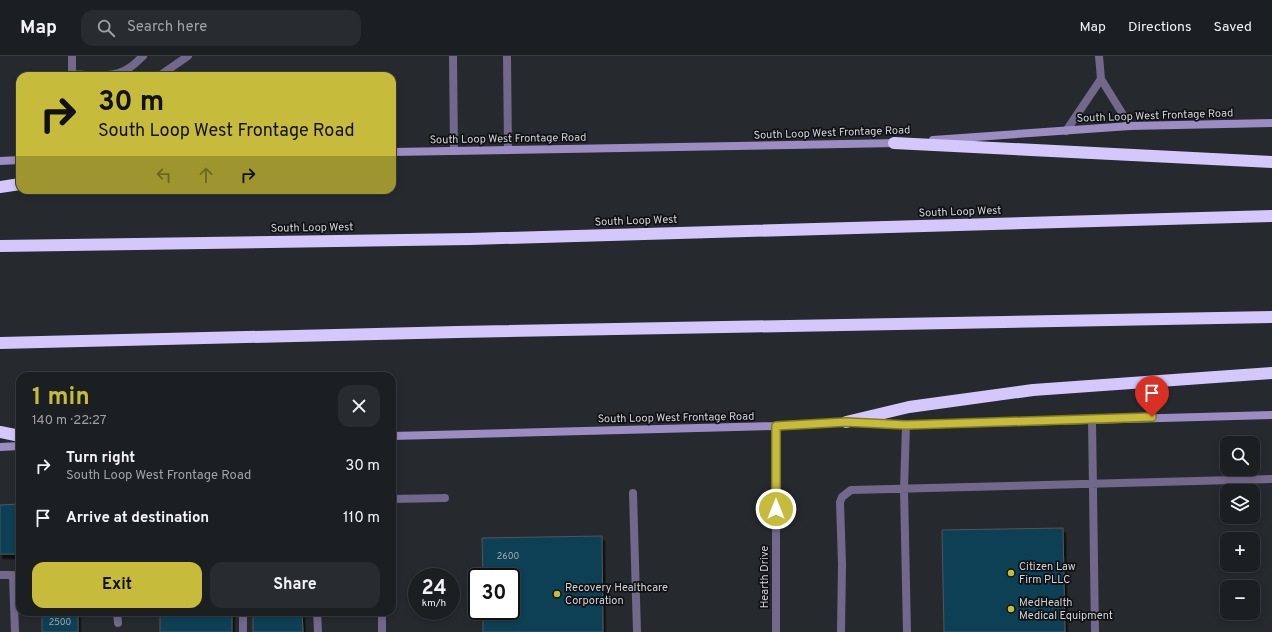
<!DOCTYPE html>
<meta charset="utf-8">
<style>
:root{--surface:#1c1f22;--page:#292c2f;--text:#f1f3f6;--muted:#a0a2a5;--line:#3a3d40;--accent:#c7bb3b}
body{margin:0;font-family:Overpass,sans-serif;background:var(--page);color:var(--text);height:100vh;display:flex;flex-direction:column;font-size:15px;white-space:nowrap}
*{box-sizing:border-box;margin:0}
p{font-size:13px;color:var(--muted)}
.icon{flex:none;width:22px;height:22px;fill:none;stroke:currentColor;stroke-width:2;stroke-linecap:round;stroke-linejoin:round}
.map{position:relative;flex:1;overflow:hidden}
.panel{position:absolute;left:16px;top:316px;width:380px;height:244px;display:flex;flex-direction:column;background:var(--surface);border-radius:12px;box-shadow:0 2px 6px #0003,0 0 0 1px var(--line)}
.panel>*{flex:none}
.hud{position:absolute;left:16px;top:16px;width:380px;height:122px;border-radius:12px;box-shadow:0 2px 6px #0003,0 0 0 1px var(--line);background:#c7bb3b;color:#111;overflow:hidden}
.controls{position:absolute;left:1220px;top:380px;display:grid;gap:8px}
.controls a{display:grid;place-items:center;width:40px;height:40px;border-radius:8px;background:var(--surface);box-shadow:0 2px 6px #0003,0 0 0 1px var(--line);font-size:20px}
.speed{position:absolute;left:408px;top:512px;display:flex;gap:8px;font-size:20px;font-weight:700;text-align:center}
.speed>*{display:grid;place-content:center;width:52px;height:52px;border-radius:50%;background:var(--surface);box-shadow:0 2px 6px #0003,0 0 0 1px var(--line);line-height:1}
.speed small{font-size:10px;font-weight:400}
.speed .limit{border:2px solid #111;border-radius:6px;background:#fff;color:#111}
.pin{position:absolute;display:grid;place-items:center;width:34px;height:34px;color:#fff;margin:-41px -17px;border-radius:50% 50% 50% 0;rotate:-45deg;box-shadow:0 0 4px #0007}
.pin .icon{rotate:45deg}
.me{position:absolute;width:44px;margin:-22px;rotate:0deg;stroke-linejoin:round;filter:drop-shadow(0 0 3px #0008)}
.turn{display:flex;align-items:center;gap:14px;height:84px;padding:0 16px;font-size:18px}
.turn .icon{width:52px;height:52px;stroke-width:2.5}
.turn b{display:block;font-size:28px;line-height:34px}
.lanes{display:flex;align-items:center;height:38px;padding:0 16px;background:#0003;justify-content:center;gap:20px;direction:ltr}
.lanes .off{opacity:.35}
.round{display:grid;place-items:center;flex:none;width:42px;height:42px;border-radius:12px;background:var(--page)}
.head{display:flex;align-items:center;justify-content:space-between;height:68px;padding:0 16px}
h1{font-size:24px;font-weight:700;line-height:30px;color:var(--accent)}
.action{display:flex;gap:8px;margin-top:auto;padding:8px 16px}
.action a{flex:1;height:46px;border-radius:12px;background:var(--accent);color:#111;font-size:16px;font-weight:700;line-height:46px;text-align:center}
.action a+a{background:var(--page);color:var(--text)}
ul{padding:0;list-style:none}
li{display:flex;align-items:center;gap:12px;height:52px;padding:0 16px}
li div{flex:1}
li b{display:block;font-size:15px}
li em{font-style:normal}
header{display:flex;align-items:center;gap:24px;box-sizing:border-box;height:56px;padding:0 20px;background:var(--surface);border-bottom:1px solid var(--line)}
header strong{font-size:19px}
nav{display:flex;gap:22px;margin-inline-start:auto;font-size:14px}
.search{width:280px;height:36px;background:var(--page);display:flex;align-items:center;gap:10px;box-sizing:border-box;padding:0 14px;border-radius:12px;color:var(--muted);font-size:15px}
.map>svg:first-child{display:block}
.building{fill:#0f3f54;stroke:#50565a;filter:url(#shadow)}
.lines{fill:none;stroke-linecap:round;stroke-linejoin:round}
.service{stroke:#71688b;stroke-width:8}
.minor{stroke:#71688b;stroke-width:8}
.secondary{stroke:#9b8cc3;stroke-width:8}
.motorway{stroke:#d4c7fb;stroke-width:12}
.route-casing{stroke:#817a26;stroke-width:10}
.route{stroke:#c7bb3b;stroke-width:7}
.poi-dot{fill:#c7bb3b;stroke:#101114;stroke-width:1.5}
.labels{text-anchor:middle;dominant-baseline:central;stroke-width:3.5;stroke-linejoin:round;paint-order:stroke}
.number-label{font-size:9px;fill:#a0aeb6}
.street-label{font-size:11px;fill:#d1d3d6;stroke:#101114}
.poi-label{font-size:11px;fill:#d1d3d6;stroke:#101114;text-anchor:start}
</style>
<header>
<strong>Map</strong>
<div class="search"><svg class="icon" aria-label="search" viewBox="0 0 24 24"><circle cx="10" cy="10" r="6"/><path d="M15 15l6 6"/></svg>Search here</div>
<nav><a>Map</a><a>Directions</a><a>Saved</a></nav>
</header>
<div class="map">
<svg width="1272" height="576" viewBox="0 0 1272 576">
<defs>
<filter id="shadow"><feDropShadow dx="2.5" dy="4.5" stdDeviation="0" flood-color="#0009"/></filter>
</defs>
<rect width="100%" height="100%" fill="#26292e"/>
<path class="building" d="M20,448V498H0V449Z
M1063,472L1065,576H944L942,474Z
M602,480L603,576H483V555H511V521H483L482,482Z
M42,556H78V576H42Z
M160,556H232V576H160Z
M253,556H302L303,576H253Z"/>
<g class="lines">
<path class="service" d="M72,0V18C89,19 113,23 129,12C134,9 139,4 143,0
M1099,0L1101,23L1130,70
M159,20L188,0
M1066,75L1101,23
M1092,363L1095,576
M906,369L904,433L907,576
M633,437L637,576
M392,443L445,442
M0,519H13L15,576
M117,556L118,567
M243,556V576
M317,556L318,576
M382,556V576
M841,576L842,508L840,446L842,441L851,434L1272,423"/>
<path class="minor" d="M453,0L454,95
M507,0L508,94
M776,576V370"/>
<path class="secondary" d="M933,84L1130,70L1272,67
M392,96L898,87
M0,105L20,104
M392,380L776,370L846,366L906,369L1272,359
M0,391L20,390"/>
<path class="motorway" d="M894,87L1272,106
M0,131L20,128
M0,190L470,183L1272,160
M0,287L458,276L1272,261
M846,366L909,351L1033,334L1272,317
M0,376L20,380"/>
</g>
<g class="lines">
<defs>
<path id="route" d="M776,453V370L846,366L906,369L1152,361"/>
</defs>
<use href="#route" class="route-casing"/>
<use href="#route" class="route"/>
</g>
<g class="poi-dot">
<circle cx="1011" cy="517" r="4"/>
<circle cx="557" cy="538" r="4"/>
<circle cx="1011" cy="553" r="4"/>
</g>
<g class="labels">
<g class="number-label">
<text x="508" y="500">2600</text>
<text x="60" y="566">2500</text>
</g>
<g class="street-label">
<text transform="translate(1155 60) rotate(-2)">South Loop West Frontage Road</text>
<text transform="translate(832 77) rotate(-2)">South Loop West Frontage Road</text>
<text transform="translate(508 83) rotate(-1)">South Loop West Frontage Road</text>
<text transform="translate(960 156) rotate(-2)">South Loop West</text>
<text transform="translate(636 165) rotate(-2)">South Loop West</text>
<text transform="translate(312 172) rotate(-1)">South Loop West</text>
<text transform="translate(676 362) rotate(-1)">South Loop West Frontage Road</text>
<text transform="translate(765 521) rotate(-90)">Hearth Drive</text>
</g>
<g class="poi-label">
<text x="1019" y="511">Citizen Law<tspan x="1019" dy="13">Firm PLLC</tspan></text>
<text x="565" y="532">Recovery Healthcare<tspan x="565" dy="13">Corporation</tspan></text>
<text x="1019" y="547">MedHealth<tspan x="1019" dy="13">Medical Equipment</tspan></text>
</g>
</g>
</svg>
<div class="controls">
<a><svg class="icon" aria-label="search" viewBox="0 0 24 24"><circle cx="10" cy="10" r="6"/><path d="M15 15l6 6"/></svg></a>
<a><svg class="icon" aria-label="layers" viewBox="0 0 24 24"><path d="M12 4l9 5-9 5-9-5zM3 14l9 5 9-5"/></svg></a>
<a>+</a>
<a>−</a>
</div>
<div class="speed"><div>24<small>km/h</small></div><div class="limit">30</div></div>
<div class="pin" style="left:1152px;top:361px;background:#d93025"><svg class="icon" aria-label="arrive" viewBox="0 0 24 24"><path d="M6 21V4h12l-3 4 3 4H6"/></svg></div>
<svg class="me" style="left:776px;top:453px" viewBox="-20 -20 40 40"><circle r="17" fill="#c7bb3b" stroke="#fff" stroke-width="3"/><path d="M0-11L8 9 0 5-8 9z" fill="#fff"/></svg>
<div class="hud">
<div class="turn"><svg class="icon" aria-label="right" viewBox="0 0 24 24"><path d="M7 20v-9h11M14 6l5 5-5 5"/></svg><div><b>30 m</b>South Loop West Frontage Road</div></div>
<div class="lanes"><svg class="icon off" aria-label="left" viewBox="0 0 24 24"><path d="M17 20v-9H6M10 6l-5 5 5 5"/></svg><svg class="icon off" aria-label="ahead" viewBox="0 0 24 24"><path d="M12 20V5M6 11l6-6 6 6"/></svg><svg class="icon" aria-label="right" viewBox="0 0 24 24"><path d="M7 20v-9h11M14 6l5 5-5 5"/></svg></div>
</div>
<section class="panel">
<div class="head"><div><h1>1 min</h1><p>140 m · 22:27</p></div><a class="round"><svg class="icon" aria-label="close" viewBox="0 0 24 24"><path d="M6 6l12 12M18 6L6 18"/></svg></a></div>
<ul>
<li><svg class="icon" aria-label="right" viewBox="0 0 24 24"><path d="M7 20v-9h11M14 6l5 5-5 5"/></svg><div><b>Turn right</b><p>South Loop West Frontage Road</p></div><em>30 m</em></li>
<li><svg class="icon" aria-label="arrive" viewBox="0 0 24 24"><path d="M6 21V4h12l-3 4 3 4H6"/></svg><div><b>Arrive at destination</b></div><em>110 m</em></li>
</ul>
<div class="action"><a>Exit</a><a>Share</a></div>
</section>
</div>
